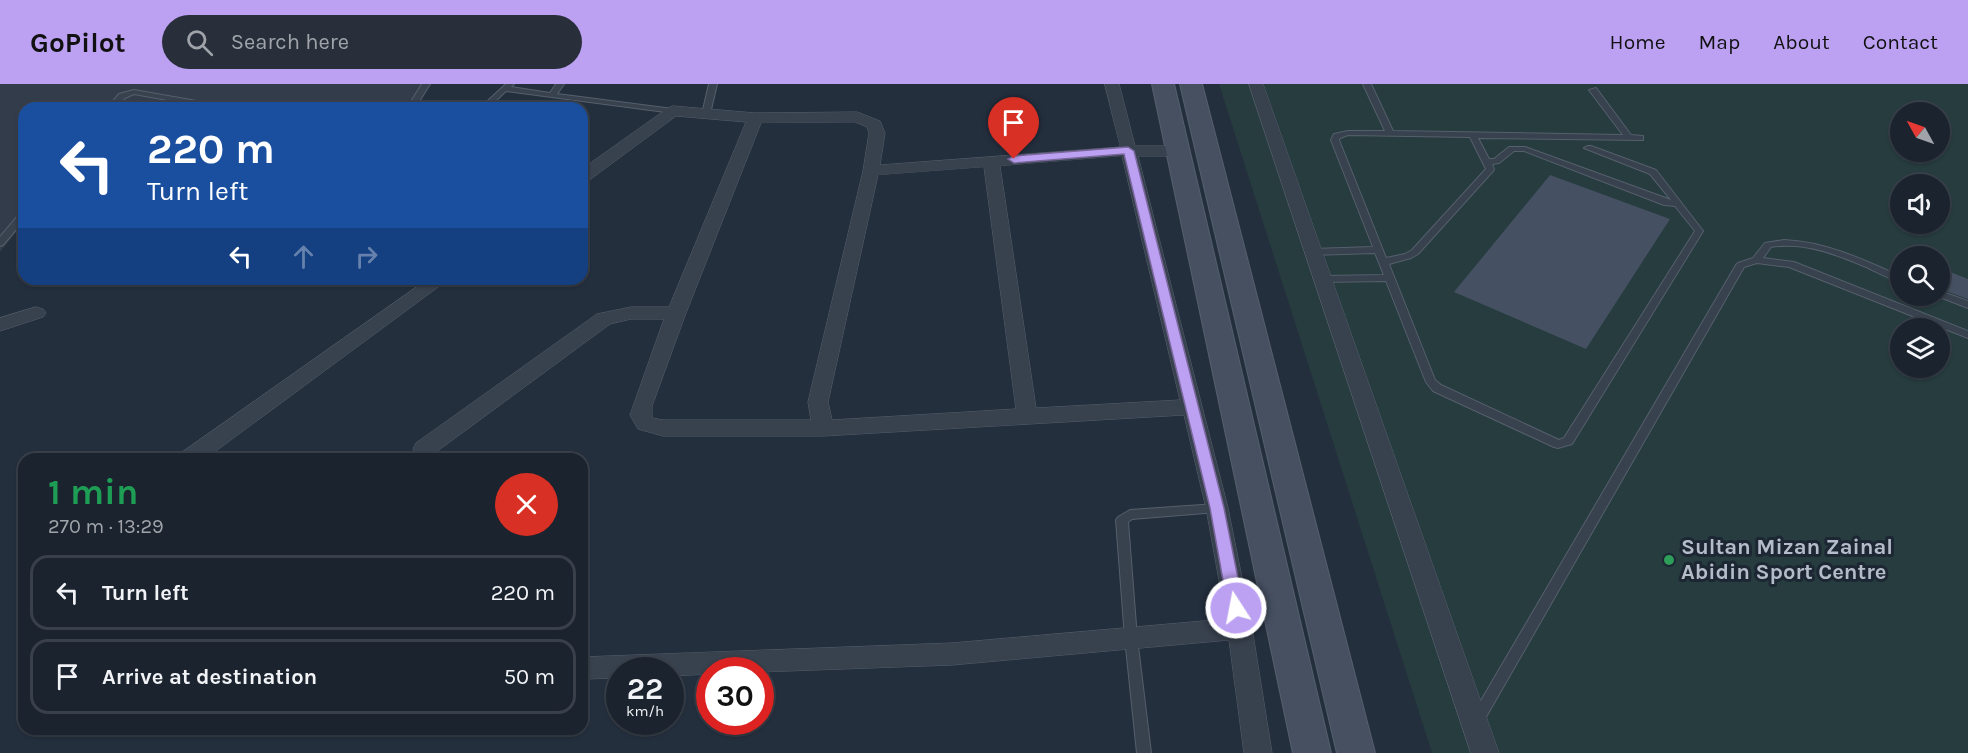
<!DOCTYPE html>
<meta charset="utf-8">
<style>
:root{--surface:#1b232e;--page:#282f3a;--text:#f1f3f6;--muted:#a0a4aa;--line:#39404a;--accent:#bca0f2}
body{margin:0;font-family:Karla,sans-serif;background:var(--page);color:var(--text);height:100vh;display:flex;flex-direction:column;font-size:22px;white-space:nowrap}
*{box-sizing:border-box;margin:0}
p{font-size:20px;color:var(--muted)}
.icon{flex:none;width:33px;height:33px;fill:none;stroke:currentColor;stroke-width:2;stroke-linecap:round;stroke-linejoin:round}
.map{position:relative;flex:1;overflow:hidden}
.sheet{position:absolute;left:18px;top:369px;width:570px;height:282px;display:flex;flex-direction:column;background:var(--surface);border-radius:18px;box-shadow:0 2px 4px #0004,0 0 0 2px var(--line)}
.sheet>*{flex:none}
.top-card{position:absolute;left:18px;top:18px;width:570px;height:183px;border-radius:18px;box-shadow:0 2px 4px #0004,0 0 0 2px var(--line);background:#1a4fa0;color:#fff;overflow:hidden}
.needle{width:39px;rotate:310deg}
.tools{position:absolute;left:1890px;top:18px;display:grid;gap:12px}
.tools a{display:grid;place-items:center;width:60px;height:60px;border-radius:50%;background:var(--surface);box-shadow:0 2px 4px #0004,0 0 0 2px var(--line);font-size:30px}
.speed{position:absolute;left:606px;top:573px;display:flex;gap:12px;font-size:30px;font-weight:700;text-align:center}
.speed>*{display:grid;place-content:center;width:78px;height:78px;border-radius:50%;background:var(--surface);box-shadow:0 2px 4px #0004,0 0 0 2px var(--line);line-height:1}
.speed small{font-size:15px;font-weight:400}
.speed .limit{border:9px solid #d22;background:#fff;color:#111}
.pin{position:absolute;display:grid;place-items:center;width:51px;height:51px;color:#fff;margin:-62px -26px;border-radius:50% 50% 50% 0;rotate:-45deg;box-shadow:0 0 6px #0007}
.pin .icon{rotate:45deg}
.me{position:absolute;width:66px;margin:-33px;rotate:349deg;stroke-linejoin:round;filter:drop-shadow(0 0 4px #0008)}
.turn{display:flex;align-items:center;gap:21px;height:126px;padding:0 30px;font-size:27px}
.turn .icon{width:78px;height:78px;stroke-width:2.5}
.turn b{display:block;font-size:42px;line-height:51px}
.lanes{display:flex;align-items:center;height:57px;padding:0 30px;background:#0003;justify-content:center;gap:30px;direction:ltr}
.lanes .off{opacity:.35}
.round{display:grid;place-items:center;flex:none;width:63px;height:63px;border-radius:32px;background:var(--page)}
.headline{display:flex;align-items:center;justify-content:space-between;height:102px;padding:0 30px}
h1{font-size:36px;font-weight:700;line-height:45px;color:#1e9e55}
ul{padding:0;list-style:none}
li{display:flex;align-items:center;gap:18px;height:75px;margin:0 12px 9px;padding:0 18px;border:3px solid var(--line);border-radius:18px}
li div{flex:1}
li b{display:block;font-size:22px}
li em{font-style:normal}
header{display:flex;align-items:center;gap:36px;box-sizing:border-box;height:84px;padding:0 30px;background:var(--accent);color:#111}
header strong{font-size:28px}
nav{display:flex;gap:33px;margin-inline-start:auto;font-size:21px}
.search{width:420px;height:54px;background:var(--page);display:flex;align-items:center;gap:15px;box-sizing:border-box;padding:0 21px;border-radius:33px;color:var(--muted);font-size:22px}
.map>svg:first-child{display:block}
.airport{fill:#323c4b}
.green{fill:#263c3f;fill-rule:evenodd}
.building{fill:#455162}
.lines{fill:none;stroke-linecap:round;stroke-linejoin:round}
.lane-casing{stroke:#565f6c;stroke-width:2}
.street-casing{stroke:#565f6c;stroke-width:1}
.secondary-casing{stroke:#565f6c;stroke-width:2}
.lane{fill:#38414e;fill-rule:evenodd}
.street{fill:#38414e;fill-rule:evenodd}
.secondary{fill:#465061;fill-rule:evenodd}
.route{fill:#bca0f2;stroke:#7a689d;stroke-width:1.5}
.leisure-dot{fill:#2e9e5b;stroke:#1d2633;stroke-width:2}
.labels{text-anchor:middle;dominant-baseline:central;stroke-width:6;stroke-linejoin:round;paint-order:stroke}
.poi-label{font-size:22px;font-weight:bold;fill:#b4bcc9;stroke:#1d2633;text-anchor:start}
</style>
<header>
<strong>GoPilot</strong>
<div class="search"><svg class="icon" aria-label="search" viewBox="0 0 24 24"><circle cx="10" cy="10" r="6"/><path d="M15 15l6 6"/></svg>Search here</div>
<nav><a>Home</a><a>Map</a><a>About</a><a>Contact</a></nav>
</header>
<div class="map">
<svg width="1968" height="669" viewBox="0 0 1968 669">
<rect width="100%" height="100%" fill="#242f3e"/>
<path class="airport" d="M0,0H427L411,24H154L122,18L117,24H24V138L0,168Z"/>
<path class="green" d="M1219,0H1968V669H1432ZM1900,28H1940V68H1900ZM1900,100H1940V140H1900ZM1900,172H1940V212H1900ZM1900,244H1940V284H1900Z"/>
<path class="building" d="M1550,91L1670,135L1586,265L1454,208Z
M1940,184L1968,195V215L1940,205Z"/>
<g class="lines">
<defs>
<path id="lane" d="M422,0H430L415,24H407Z
M506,0H514L511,3L550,9L556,0H564L557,10L673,25L677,27L673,29L506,7L488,24H480Z
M709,0H717L710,30L706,32L702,30Z
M1363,0H1371L1393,47L1623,51L1589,6L1596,4L1631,51L1643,52V56L1478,54L1489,75H1494L1509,63H1525L1671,116L1650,90L1584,64L1588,62H1591L1656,86L1703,147L1572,360L1558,364L1554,363L1433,307L1426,298L1386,197L1322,198L1317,195L1322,192L1384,191L1375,169L1312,171L1308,168L1312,165L1373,163L1331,56L1334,50L1348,47H1385ZM1348,51L1470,53L1486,85L1412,166L1405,170L1386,174L1339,56L1340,54ZM1514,67H1524L1664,121L1675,122L1695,147L1564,354L1559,356L1441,301L1435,296L1389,180L1411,174L1418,170L1493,87L1494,85L1492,80L1499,79Z
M134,6L225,22L229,24H212L134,10L125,14L115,24H107L119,10Z
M24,127V136L3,161L0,162V153L21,128Z
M1784,156C1826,158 1862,175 1900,192V198C1889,195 1877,188 1866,183C1835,170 1805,158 1771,163L1763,174L1794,178L1968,247V254L1789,183L1757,179L1744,183L1482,640L1477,642L1472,640L1470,636L1472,632L1736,181L1738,179L1753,174L1765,159Z
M1940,207L1968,217V224L1937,212H1940Z
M1217,420L1221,421L1223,424L1221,427L1217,428L1132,435L1128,438L1137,554L1151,669H1137L1125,554L1116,436L1118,433L1130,426Z"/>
<path id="street" d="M1105,0H1119L1135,62H1177L1185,67L1177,72H1138L1228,424L1252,544L1272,669H1244L1229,556L952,581L760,588V586H710V590L670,592V586H620V594L582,595V573L952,559L1226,535L1206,424L1184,331L823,352H663L638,345L630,331L664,235H631L610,240L432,371L424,373L416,371L413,365L416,359L597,230L631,223H669L746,38L676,32L588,97L582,98V85L668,24L673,22L755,29L857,28L880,37L885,49L880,81L1120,63ZM855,38L867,43L869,49L863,87L808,318L811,336H663L652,334V322L686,229L761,39ZM1122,72L1180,316L1036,324L1000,82ZM984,83L1016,325L832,336L828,318L878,91Z
M1249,0H1263L1499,669H1471Z
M428,195H449L205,375H178L181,369Z
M36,223L43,225L46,229L43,233L0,247V234Z"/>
<path id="secondary" d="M1152,0H1174L1331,669H1293Z
M1180,0H1202L1375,669H1337Z"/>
</defs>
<use href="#lane" class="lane-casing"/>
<use href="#street" class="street-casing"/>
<use href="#secondary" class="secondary-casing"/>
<use href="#lane" class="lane"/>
<use href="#street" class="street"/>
<use href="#secondary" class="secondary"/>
</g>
<path class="route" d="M1128,63L1134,67L1224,424L1244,524L1242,529L1236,531L1230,529L1228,524L1210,424L1124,70L1014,79L1008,75L1014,72Z"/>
<circle class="leisure-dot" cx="1669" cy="476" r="6"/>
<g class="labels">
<g class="poi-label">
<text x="1681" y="463">Sultan Mizan Zainal<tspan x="1681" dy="25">Abidin Sport Centre</tspan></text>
</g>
</g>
</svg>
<div class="tools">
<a><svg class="needle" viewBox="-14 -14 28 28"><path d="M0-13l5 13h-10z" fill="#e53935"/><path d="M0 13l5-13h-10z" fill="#a0a4aa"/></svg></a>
<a><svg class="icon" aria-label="sound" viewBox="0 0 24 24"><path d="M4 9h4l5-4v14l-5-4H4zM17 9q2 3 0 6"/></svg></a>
<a><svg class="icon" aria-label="search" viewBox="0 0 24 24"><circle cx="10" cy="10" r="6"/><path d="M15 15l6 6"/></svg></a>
<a><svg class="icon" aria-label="layers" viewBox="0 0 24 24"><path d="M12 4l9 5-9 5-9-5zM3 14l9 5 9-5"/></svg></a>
</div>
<div class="speed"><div>22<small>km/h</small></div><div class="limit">30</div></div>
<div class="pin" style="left:1014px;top:75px;background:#d93025"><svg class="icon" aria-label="arrive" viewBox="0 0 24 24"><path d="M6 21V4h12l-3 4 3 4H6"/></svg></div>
<svg class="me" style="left:1236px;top:524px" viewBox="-20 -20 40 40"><circle r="17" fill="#bca0f2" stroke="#fff" stroke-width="3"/><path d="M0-11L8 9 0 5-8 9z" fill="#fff"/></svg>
<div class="top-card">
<div class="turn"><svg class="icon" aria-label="left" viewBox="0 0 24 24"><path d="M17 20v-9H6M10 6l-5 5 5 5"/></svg><div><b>220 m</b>Turn left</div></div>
<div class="lanes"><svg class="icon" aria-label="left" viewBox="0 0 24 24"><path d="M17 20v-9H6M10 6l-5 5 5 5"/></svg><svg class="icon off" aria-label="ahead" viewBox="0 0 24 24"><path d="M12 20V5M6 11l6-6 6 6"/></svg><svg class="icon off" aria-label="right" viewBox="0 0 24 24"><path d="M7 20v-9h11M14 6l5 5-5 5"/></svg></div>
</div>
<section class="sheet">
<div class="headline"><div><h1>1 min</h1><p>270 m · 13:29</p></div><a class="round" style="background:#d93025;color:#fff"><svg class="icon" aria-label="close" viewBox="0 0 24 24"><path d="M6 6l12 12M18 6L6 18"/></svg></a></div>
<ul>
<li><svg class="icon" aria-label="left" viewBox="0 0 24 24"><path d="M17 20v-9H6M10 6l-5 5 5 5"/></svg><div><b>Turn left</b></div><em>220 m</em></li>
<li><svg class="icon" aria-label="arrive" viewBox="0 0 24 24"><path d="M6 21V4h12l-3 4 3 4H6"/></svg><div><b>Arrive at destination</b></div><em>50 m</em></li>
</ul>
</section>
</div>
